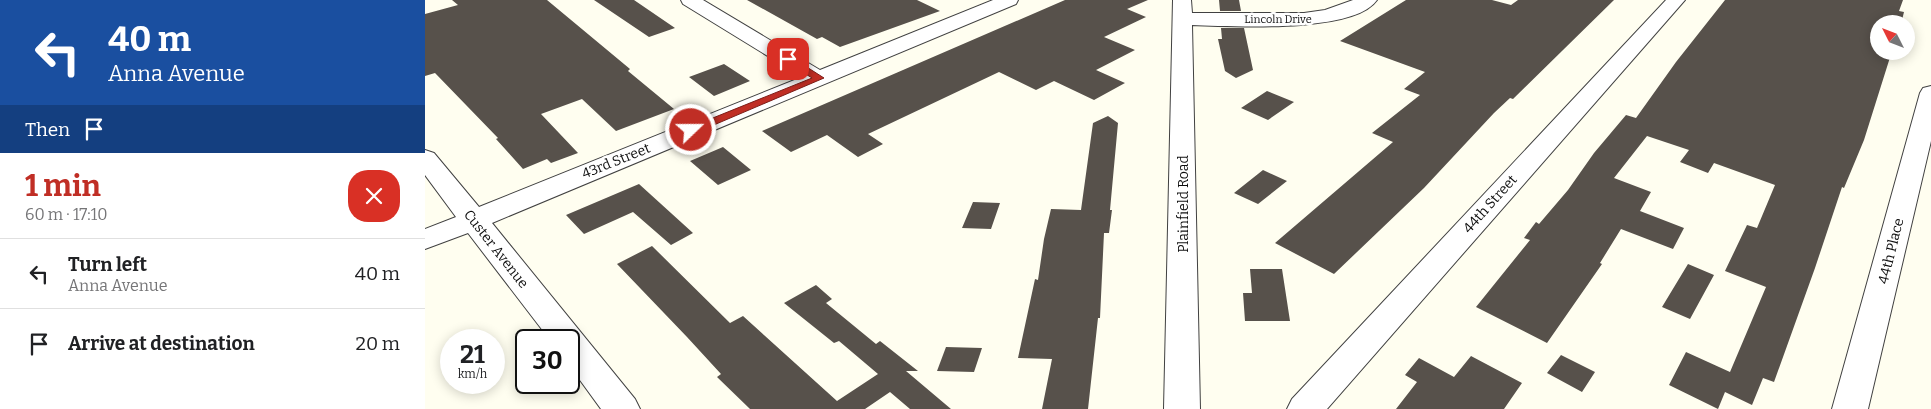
<!DOCTYPE html>
<meta charset="utf-8">
<style>
:root{--surface:#fff;--page:#f6f6f6;--text:#202124;--muted:#757577;--line:#e0e0e0;--accent:#c02e25}
body{margin:0;font-family:Bitter,serif;background:var(--page);color:var(--text);height:100vh;display:flex;flex-direction:column;font-size:19px;white-space:nowrap}
*{box-sizing:border-box;margin:0}
p{font-size:16px;color:var(--muted)}
.icon{flex:none;width:28px;height:28px;fill:none;stroke:currentColor;stroke-width:2;stroke-linecap:round;stroke-linejoin:round}
.map{position:relative;flex:1;overflow:hidden}
.sheet{display:flex;flex-direction:column;background:var(--surface);width:425px}
.sheet>*{flex:none}
.top-card{background:#1a4fa0;color:#fff;overflow:hidden}
.needle{width:32px;rotate:312deg}
.fabs{position:absolute;left:1445px;top:15px;display:grid;gap:10px}
.fabs a{display:grid;place-items:center;width:45px;height:45px;border-radius:50%;background:var(--surface);box-shadow:0 2px 12px #0003;font-size:25px}
.speed{position:absolute;left:15px;top:329px;display:flex;gap:10px;font-size:25px;font-weight:700;text-align:center}
.speed>*{display:grid;place-content:center;width:65px;height:65px;border-radius:50%;background:var(--surface);box-shadow:0 2px 12px #0003;line-height:1}
.speed small{font-size:12px;font-weight:400}
.speed .limit{border:2px solid #111;border-radius:8px;background:#fff;color:#111}
.pin{position:absolute;display:grid;place-items:center;width:42px;height:42px;color:#fff;margin:-21px;border-radius:10px;box-shadow:0 2px 8px #0006}
.me{position:absolute;width:55px;margin:-28px;rotate:68deg;stroke-linejoin:round;filter:drop-shadow(0 0 4px #0008)}
.turn{display:flex;align-items:center;gap:18px;height:105px;padding:0 25px;font-size:22px}
.turn .icon{width:65px;height:65px;stroke-width:2.5}
.turn b{display:block;font-size:35px;line-height:42px}
.then{display:flex;align-items:center;height:48px;padding:0 25px;background:#0003;gap:10px;font-size:19px}
.round{display:grid;place-items:center;flex:none;width:52px;height:52px;border-radius:20px;background:var(--page)}
.overview{display:flex;align-items:center;justify-content:space-between;height:85px;padding:0 25px}
h1{font-size:30px;font-weight:700;line-height:38px;color:var(--accent)}
ul{padding:0;list-style:none}
li{display:flex;align-items:center;gap:15px;height:70px;padding:0 25px;border-top:1px solid var(--line)}
li div{flex:1}
li b{display:block;font-size:19px}
li em{font-style:normal}
main{display:flex;flex:1;min-height:0}
.map>svg:first-child{display:block}
.building{fill:#57514b}
.lines{fill:none;stroke-linecap:round;stroke-linejoin:round}
.minor-casing{stroke:#414141;stroke-width:2}
.minor{fill:#fff;fill-rule:evenodd}
.route{fill:#c02e25;stroke:#7d1e18}
.labels{text-anchor:middle;dominant-baseline:central;stroke-width:5;stroke-linejoin:round;paint-order:stroke}
.far-street-label{font-size:11px;fill:#0e0e0e;stroke:#fff}
.street-label{font-size:14px;fill:#0e0e0e;stroke:#fff}
</style>
<main>
<section class="sheet">
<div class="top-card">
<div class="turn"><svg class="icon" aria-label="left" viewBox="0 0 24 24"><path d="M17 20v-9H6M10 6l-5 5 5 5"/></svg><div><b>40 m</b>Anna Avenue</div></div>
<div class="then">Then<svg class="icon" aria-label="arrive" viewBox="0 0 24 24"><path d="M6 21V4h12l-3 4 3 4H6"/></svg></div>
</div>
<div class="overview"><div><h1>1 min</h1><p>60 m · 17:10</p></div><a class="round" style="background:#d93025;color:#fff"><svg class="icon" aria-label="close" viewBox="0 0 24 24"><path d="M6 6l12 12M18 6L6 18"/></svg></a></div>
<ul>
<li><svg class="icon" aria-label="left" viewBox="0 0 24 24"><path d="M17 20v-9H6M10 6l-5 5 5 5"/></svg><div><b>Turn left</b><p>Anna Avenue</p></div><em>40 m</em></li>
<li><svg class="icon" aria-label="arrive" viewBox="0 0 24 24"><path d="M6 21V4h12l-3 4 3 4H6"/></svg><div><b>Arrive at destination</b></div><em>20 m</em></li>
</ul>
</section>
<div class="map">
<svg width="1506" height="409" viewBox="0 0 1506 409">
<rect width="100%" height="100%" fill="#fffef0"/>
<path class="building" d="M27,0H122L205,69L203,71L249,109L191,131L157,99L116,114L153,153L126,163L122,159L98,169L71,139L73,138L10,73L0,76V14L33,5Z
M169,0H209L250,28L224,37Z
M322,0H492L515,11L415,47L397,37L392,39Z
M640,0H723L702,9L721,17L679,37L710,50L671,70L700,83L669,100L629,81L611,90L574,72L443,134L458,144L433,157L402,135L366,152L337,131Z
M794,0H814L816,11H795Z
M981,0H1067L1086,5L1093,0H1189L1088,99L1085,98L1069,113L999,188L909,274L850,243L968,142L947,133L995,95L979,89L1000,72L915,41Z
M1300,0H1478L1474,11L1479,12L1476,24H1454V51H1467L1439,140L1419,188L1417,187L1390,268L1349,382L1338,378L1327,405L1300,392L1293,409L1244,385L1261,352L1305,372L1341,287L1300,271L1322,225L1332,228L1350,185L1289,163L1283,173L1255,162L1264,150L1222,136L1189,178L1226,192L1215,211L1259,228L1248,249L1196,229L1175,263L1177,264L1122,343L1051,307L1105,240L1099,238L1111,222L1114,224L1143,190L1169,153L1201,115L1211,118L1251,62Z
M796,28H819L828,70L811,78L800,71L793,39H797Z
M299,64L325,81L289,96L264,77Z
M842,91L869,102L843,120L816,108Z
M683,116L693,123L685,210H687L684,233H679L675,318H673L663,409H617L627,359L593,358L610,279L613,280L619,239L626,209L656,210L668,123Z
M298,147L326,170L293,185L265,161Z
M838,170L862,181L833,204L809,193Z
M214,184L268,233L246,245L208,212L159,234L141,215Z
M548,202L575,203L566,229L537,228Z
M227,246L305,323L318,316L412,401L453,374L414,341L409,343L359,303L391,285L407,299L401,303L451,344L455,341L493,371H481L526,409H485L465,392L440,409H325L292,377L296,374L262,337L192,264Z
M1263,264L1289,275L1265,319L1237,307Z
M825,269H857L865,321H820L818,293H827Z
M521,347L557,348L549,372L512,371Z
M1136,355L1170,372L1157,392L1122,373Z
M1046,356L1097,383L1079,409H971L992,382L980,375L994,358L1029,377Z"/>
<g class="lines">
<defs>
<path id="minor" d="M256,0H278L395,70L568,0H593L591,4L67,223L210,399L215,409H176L144,365V340H125L43,233L0,249V229L31,217L0,175V150L9,153L54,207L377,77L258,4Z
M748,0H766L767,13H879L900,10L928,0H952C929,34 805,26 767,25L775,409H739Z
M1241,0H1260L902,409H862L867,399Z
M1506,86V141L1443,409H1407L1495,93L1498,88Z"/>
</defs>
<use href="#minor" class="minor-casing"/>
<use href="#minor" class="minor"/>
</g>
<path class="route" d="M360,57H366L399,78L270,133H263V128L387,78L360,61Z"/>
<g class="labels">
<g class="far-street-label">
<text x="853" y="19">Lincoln Drive</text>
</g>
<g class="street-label">
<text transform="translate(191 161) rotate(-22)">43rd Street</text>
<text transform="translate(758 204) rotate(-90)">Plainfield Road</text>
<text transform="translate(1065 204) rotate(-48)">44th Street</text>
<text transform="translate(71 249) rotate(52)">Custer Avenue</text>
<text transform="translate(1466 251) rotate(-76)">44th Place</text>
</g>
</g>
</svg>
<div class="fabs">
<a><svg class="needle" viewBox="-14 -14 28 28"><path d="M0-13l5 13h-10z" fill="#e53935"/><path d="M0 13l5-13h-10z" fill="#757577"/></svg></a>
</div>
<div class="speed"><div>21<small>km/h</small></div><div class="limit">30</div></div>
<div class="pin" style="left:363px;top:59px;background:#d93025"><svg class="icon" aria-label="arrive" viewBox="0 0 24 24"><path d="M6 21V4h12l-3 4 3 4H6"/></svg></div>
<svg class="me" style="left:266px;top:130px" viewBox="-20 -20 40 40"><circle r="17" fill="#c02e25" stroke="#fff" stroke-width="3"/><path d="M0-11L8 9 0 5-8 9z" fill="#fff"/></svg>
</div>
</main>
